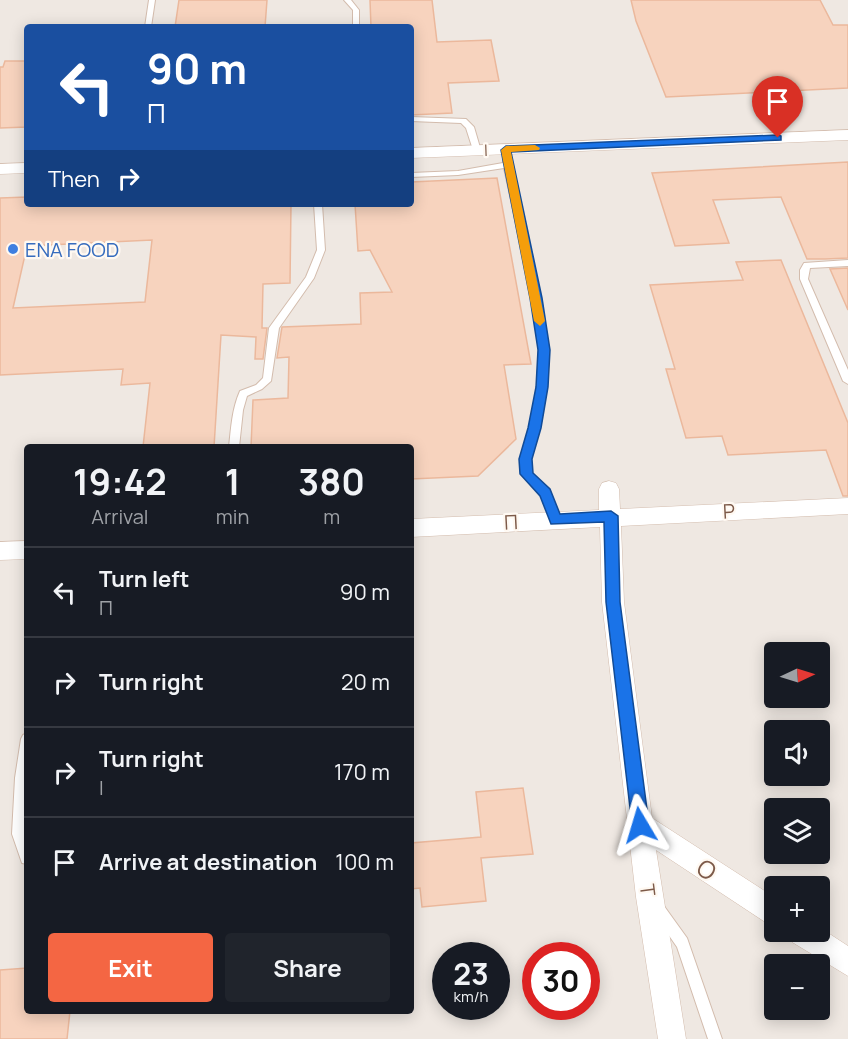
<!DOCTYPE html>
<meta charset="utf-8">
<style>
:root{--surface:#171b24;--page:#20242c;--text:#f1f3f6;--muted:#9ea1a6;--line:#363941;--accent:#f46643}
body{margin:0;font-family:Manrope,sans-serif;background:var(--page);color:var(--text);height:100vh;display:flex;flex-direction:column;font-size:22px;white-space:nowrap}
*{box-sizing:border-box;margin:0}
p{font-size:20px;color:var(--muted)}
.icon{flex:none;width:33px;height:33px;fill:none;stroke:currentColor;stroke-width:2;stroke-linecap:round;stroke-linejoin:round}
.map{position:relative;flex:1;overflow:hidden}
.side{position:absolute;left:24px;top:444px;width:390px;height:570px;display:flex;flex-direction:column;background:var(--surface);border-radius:6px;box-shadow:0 3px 15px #0003}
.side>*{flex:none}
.hud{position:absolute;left:24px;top:24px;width:390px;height:183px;border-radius:6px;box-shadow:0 3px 15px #0003;background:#1a4fa0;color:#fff;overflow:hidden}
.needle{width:39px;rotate:86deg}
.tools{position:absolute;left:764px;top:642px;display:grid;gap:12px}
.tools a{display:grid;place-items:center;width:66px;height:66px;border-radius:6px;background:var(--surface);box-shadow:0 3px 15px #0003;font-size:30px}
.speed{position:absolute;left:432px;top:942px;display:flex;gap:12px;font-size:30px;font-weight:700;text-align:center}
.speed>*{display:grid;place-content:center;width:78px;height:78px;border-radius:50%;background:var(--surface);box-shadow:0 3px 15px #0003;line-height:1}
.speed small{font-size:15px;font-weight:400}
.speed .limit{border:9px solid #d22;background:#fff;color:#111}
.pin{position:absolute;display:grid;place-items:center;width:51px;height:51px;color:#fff;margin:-62px -26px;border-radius:50% 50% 50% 0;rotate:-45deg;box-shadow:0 0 6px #0007}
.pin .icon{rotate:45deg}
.me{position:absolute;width:66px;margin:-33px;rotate:353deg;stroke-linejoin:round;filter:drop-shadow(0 0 4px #0008)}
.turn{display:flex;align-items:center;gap:21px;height:126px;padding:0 24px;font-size:27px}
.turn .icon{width:78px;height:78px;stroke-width:2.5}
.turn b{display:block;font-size:42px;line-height:51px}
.then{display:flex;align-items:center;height:57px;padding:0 24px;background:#0003;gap:12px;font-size:22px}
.eta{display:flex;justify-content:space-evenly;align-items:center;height:102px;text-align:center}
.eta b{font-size:36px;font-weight:700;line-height:42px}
.button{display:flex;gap:12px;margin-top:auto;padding:12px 24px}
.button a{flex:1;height:69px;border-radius:6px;background:var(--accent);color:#fff;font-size:24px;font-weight:700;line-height:69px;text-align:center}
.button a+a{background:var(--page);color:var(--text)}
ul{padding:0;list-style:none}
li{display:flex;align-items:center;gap:18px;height:90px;padding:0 24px;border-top:2px solid var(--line)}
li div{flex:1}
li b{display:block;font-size:22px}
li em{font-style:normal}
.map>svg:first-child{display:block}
.industrial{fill:#efe8e2;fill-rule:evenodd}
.building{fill:#f7d3be;stroke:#ebb89c;stroke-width:1.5;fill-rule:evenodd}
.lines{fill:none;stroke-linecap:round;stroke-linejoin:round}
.service-casing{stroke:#d3bcad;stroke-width:2}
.minor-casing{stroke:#d3bcad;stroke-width:1}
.service{fill:#fff;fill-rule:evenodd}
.minor{fill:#fff;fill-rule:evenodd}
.route{fill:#1a73e8;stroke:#114b97;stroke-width:1.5}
.slow{fill:#f59e0b}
.shop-dot{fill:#3f7fe0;stroke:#fff9f2;stroke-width:2}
.labels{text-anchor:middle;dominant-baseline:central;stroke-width:4.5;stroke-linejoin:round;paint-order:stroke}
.far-street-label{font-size:16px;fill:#7d5a49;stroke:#fff9f2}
.shop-label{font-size:20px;fill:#366cbe;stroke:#fff9f2;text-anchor:start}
.street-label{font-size:20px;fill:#7d5a49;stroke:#fff9f2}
.near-street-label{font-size:24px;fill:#7d5a49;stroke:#fff9f2}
</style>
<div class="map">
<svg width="848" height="1039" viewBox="0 0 848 1039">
<rect width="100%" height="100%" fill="#fef6e9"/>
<path class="industrial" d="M0,0H848V1039H0ZM27,27H411V204H27ZM27,447H411V1011H27ZM774,652H819V698H774ZM774,730H819V776H774ZM774,808H819V854H774ZM774,886H819V932H774ZM446,956H496V1006H446ZM536,956H586V1006H536ZM774,964H819V1010H774Z"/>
<path class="building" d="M179,0H267L265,27H175Z
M370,0H432L437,42L491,40L499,81L448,83L452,113L411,115V27H371Z
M631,0H820L833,25H848V88L666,97L636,21Z
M5,61H27V127L0,128V67H3Z
M848,162V258L825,259H807L781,197L713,200L729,243L675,246L652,173Z
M497,178L531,364L504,365L516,439L478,476L411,479V447H251L253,400L288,398L289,357L277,358L282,327L361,324L360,293L392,292L370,250L358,251L355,204H411V182Z
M27,197V204H291L290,283L263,284L262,328H267L263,359H255L256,337L221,335L214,447H143L150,383L121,385L123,369L0,375V198ZM152,240L145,302L13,308L27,246Z
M781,260L848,423V496H843L826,450L728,455L722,436L686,438L666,369H675L650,285L743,280L736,262Z
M848,268V310L830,269Z
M523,788L533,854L481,858L486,901L422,907L420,888L411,889V843L481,837L476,792Z
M27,968V1011H70L67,1039H0V970Z"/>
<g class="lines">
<defs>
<path id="service" d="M149,0H155L151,27H145Z
M344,0H351L359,10V27H353V10Z
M411,117L466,119L474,127L481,151L477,153H474L466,128L461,123L411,121Z
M503,148H509L510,150L511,165L540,298L549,350L547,387L540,428L531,459V473L549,490L561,520L560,523H552L541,495L521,474V459L530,428L537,387L539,350L532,298L504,168L458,175L411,177V173L458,171L503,163Z
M314,204H322L325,250L314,278L279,328L271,381L262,389L247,396L243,410L239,447H229C231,428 232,409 240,391L256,385L263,378L269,328L306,277L317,250Z
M848,260V266L810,268L808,279L848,370V384L843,381L800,279V270L804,263Z
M27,733L24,834L27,841V864L22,863L12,834L15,778L21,739L23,735Z
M659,904L664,906L687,938L722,1039H708L677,947L652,911L654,906Z"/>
<path id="minor" d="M848,130V140L411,158V148Z
M27,163V173L0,174V164Z
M609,481L616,483L619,489L620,509L848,498V514L621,526L624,602L652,818L774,897V926L765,922L656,850L686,1039H658L636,897L602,602L600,527L411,537V519L599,510V489L602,483Z
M27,541V559L0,560V542Z
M819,927L848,946V976L792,942L789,932H819Z"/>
</defs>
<use href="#service" class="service-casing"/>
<use href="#minor" class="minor-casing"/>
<use href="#service" class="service"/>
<use href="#minor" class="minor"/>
</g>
<path class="route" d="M778,135L781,136V140L511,152L542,298L550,350L548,387L541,428L532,459L533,473L550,489L560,514L611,511L618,516L620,602L649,825L646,830L640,833L635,830L632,825L606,602L604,522L551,524L540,496L520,474L519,459L528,428L536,387L538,350L530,298L501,150L506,146Z"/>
<path class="slow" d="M535,145L540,148L539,150L511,152L545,321L540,326L534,321L501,150L506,146Z"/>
<circle class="shop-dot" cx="13" cy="249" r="6"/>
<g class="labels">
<g class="far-street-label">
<text transform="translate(486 150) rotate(-2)">Ι</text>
</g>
<g class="shop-label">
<text x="25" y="249">ENA FOOD</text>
</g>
<g class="street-label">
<text transform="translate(729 511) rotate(-3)">Ρ</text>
<text transform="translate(511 522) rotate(-3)">Π</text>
<text transform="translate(648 890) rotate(83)">Τ</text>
</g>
<g class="near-street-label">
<text transform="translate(707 869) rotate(34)">Ο</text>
</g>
</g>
</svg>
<div class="tools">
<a><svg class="needle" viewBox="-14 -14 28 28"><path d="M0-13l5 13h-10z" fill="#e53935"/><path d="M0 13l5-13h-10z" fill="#9ea1a6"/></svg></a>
<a><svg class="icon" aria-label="sound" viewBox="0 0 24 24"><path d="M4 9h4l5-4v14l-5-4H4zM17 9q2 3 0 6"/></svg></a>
<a><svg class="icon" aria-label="layers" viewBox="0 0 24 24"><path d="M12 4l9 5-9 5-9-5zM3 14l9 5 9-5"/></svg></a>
<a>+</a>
<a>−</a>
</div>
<div class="speed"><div>23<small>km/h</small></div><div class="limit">30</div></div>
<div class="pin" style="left:778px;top:138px;background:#d93025"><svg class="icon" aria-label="arrive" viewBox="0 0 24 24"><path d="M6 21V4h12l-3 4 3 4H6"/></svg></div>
<svg class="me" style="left:640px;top:825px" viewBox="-20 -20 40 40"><path d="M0-17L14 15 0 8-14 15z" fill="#1a73e8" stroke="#fff" stroke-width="4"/></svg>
<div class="hud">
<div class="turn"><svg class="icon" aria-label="left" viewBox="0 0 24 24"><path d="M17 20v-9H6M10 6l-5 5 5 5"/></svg><div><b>90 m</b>Π</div></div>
<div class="then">Then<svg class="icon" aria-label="right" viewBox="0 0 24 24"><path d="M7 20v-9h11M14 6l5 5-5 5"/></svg></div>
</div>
<section class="side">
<div class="eta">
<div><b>19:42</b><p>Arrival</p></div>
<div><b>1</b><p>min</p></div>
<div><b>380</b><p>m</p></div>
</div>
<ul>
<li><svg class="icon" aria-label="left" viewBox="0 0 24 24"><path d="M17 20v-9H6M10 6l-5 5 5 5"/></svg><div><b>Turn left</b><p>Π</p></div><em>90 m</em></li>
<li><svg class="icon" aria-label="right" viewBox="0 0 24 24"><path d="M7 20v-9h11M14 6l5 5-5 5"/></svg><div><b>Turn right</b></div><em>20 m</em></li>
<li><svg class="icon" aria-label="right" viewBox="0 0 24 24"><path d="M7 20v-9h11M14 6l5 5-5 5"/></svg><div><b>Turn right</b><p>Ι</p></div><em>170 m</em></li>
<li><svg class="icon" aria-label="arrive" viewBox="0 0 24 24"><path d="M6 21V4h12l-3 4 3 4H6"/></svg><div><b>Arrive at destination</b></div><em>100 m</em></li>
</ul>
<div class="button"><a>Exit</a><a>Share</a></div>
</section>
</div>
